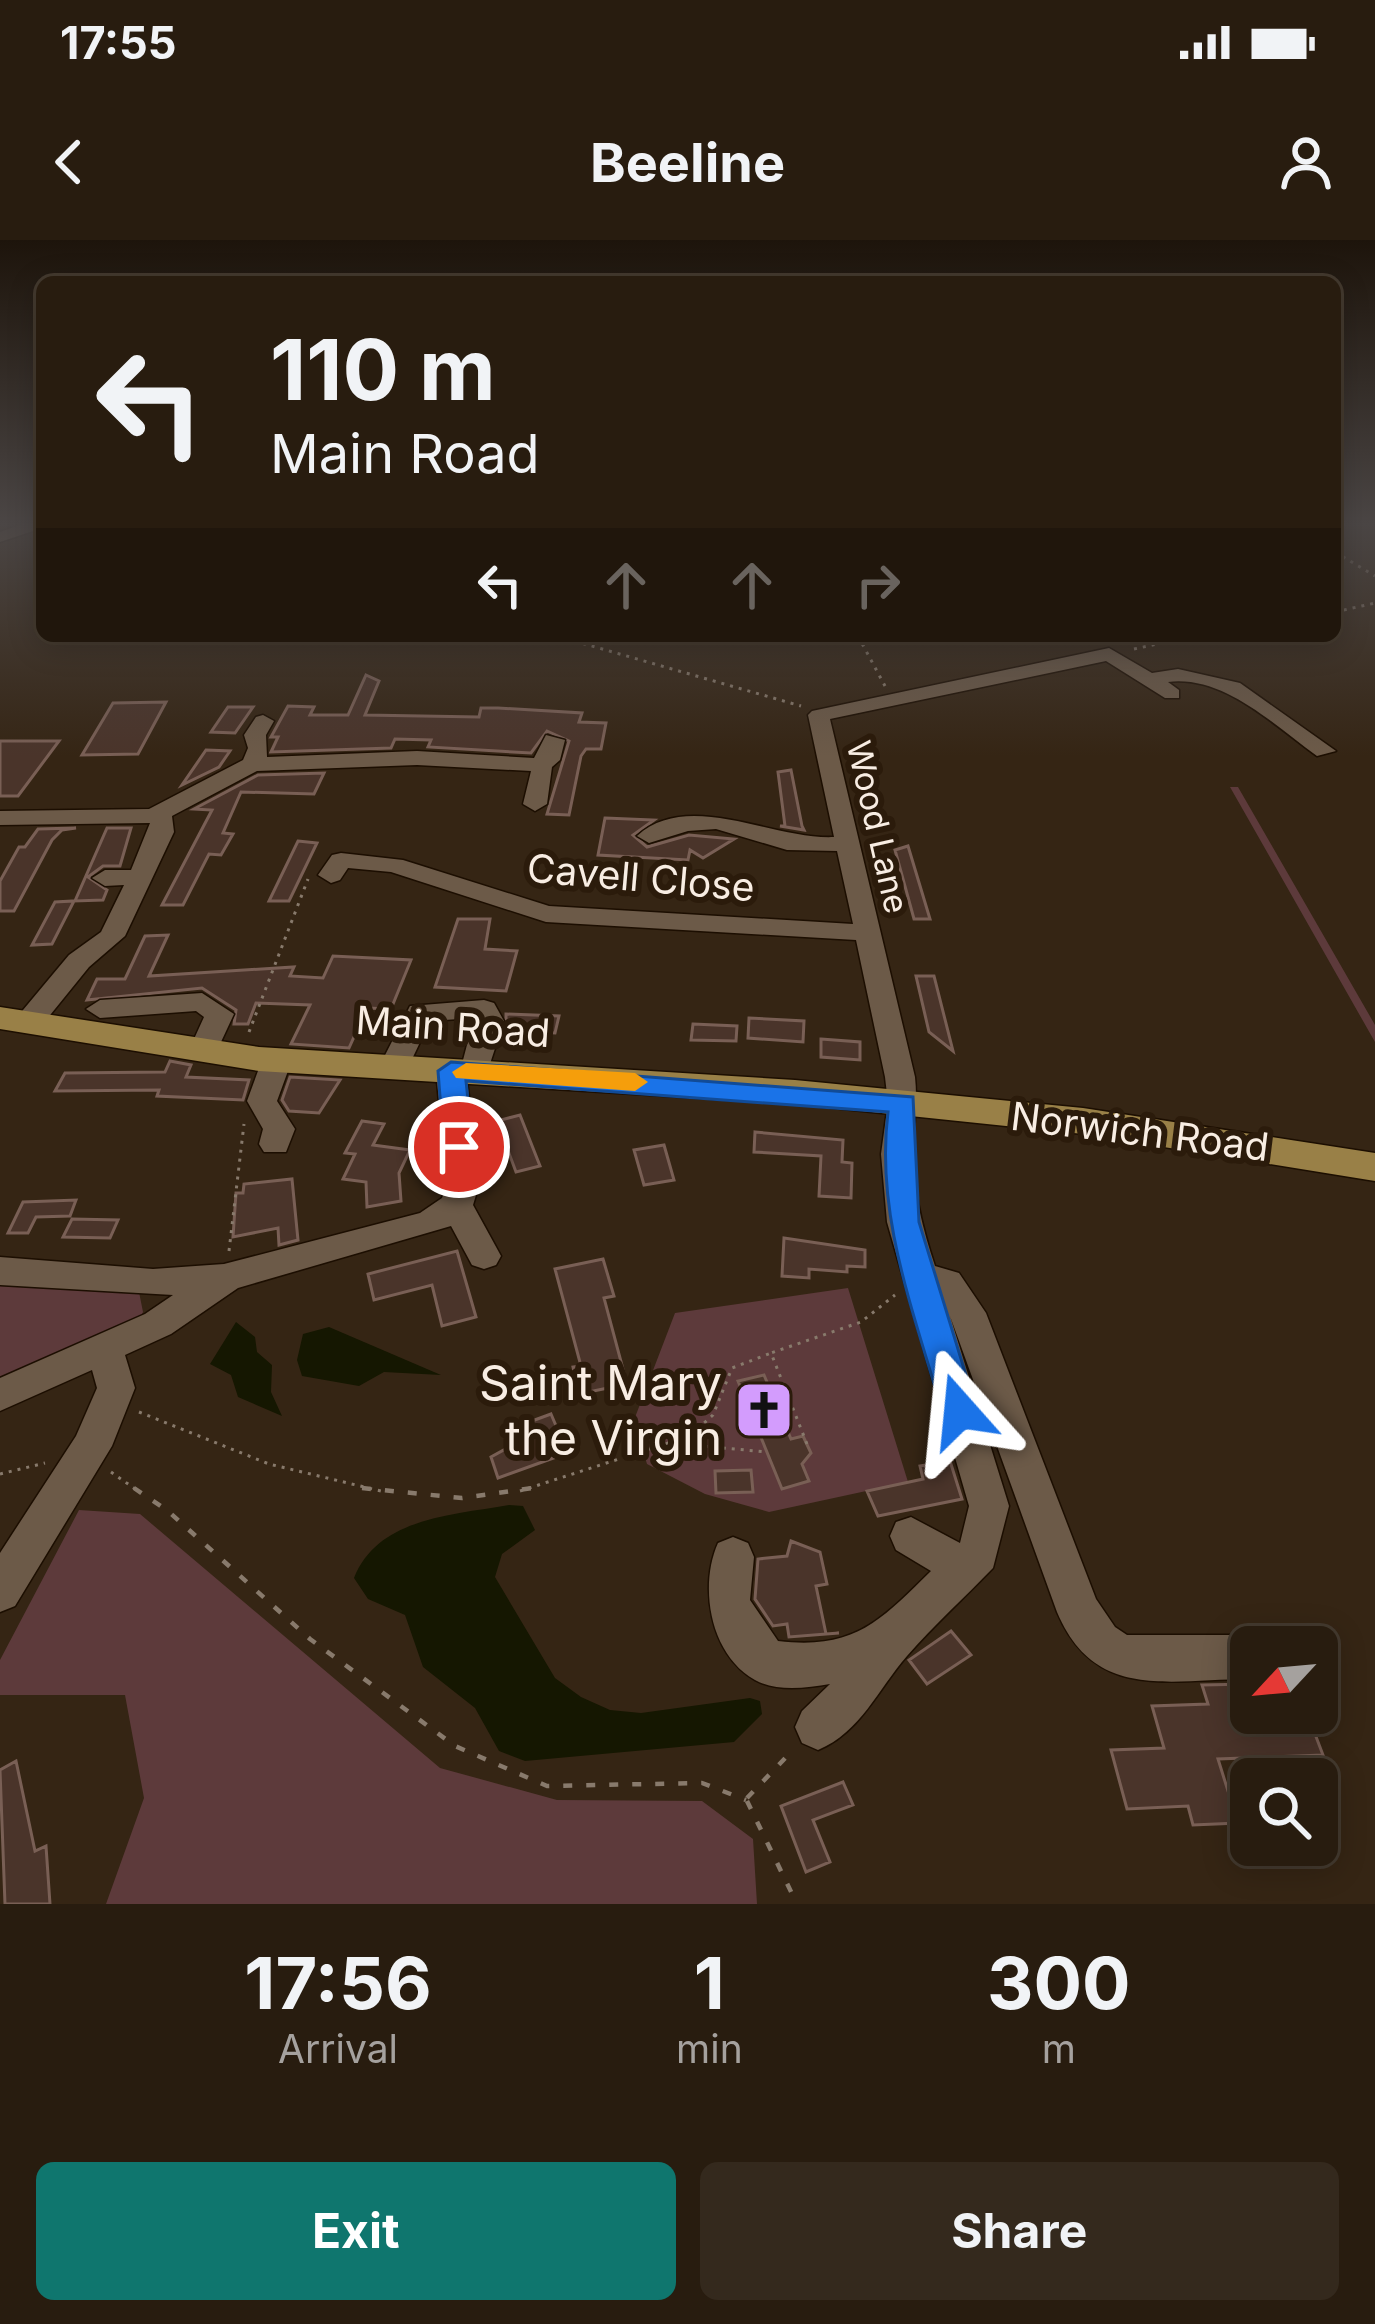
<!DOCTYPE html>
<style>
:root{--surface:#281c0f;--page:#34291d;--text:#f1f3f6;--muted:#a5a19e;--line:#443a2f;--accent:#0f766e}
body{margin:0;font-family:Inter,sans-serif;background:var(--page);color:var(--text);height:100vh;display:flex;flex-direction:column;font-size:45px;white-space:nowrap}
*{box-sizing:border-box;margin:0}
p{font-size:39px;color:var(--muted)}
.icon{flex:none;width:66px;height:66px;fill:none;stroke:currentColor;stroke-width:2;stroke-linecap:round;stroke-linejoin:round}
.map{position:relative;height:1664px;overflow:hidden}
.drawer{display:flex;flex-direction:column;background:var(--surface);flex:1}
.drawer>*{flex:none}
.top-card{position:absolute;left:36px;top:36px;width:1305px;height:366px;border-radius:18px;box-shadow:0 6px 30px #0003,0 0 0 3px var(--line);background:#281c0f;color:var(--text);overflow:hidden}
.needle{width:78px;rotate:244deg}
.fabs{position:absolute;left:1230px;top:1386px;display:grid;gap:24px}
.fabs a{display:grid;place-items:center;width:108px;height:108px;border-radius:18px;background:var(--surface);box-shadow:0 6px 30px #0003,0 0 0 3px var(--line);font-size:60px}
.pin{position:absolute;display:grid;place-items:center;width:102px;height:102px;color:#fff;margin:-51px;border:6px solid #fff;border-radius:50%;box-shadow:0 3px 12px #0007}
.me{position:absolute;width:132px;margin:-66px;rotate:342deg;stroke-linejoin:round;filter:drop-shadow(0 0 9px #0008)}
.turn{display:flex;align-items:center;gap:42px;height:252px;padding:0 36px;font-size:54px}
.turn .icon{width:156px;height:156px;stroke-width:2.5}
.turn b{display:block;font-size:84px;line-height:102px}
.lanes{display:flex;align-items:center;height:114px;padding:0 36px;background:#0003;justify-content:center;gap:60px;direction:ltr}
.lanes .off{opacity:.35}
.eta{display:flex;justify-content:space-evenly;align-items:center;height:204px;text-align:center}
.eta b{font-size:72px;font-weight:700;line-height:84px}
.action{display:flex;gap:24px;margin-top:auto;padding:24px 36px}
.action a{flex:1;height:138px;border-radius:18px;background:var(--accent);color:#fff;font-size:48px;font-weight:700;line-height:138px;text-align:center}
.action a+a{background:var(--page);color:var(--text)}
.status{display:flex;justify-content:space-between;align-items:center;height:84px;padding:0 60px;background:var(--surface);direction:ltr}
.status svg{height:33px;fill:currentColor}
header{display:flex;justify-content:space-between;align-items:center;height:156px;padding:0 36px;background:var(--surface);font-size:54px;font-weight:700}
.map>svg:first-child{display:block}
.green{fill:#5d3a3b}
.water{fill:#151701}
.building{fill:#4a342a;stroke:#795f55;stroke-width:3}
.lines{fill:none;stroke-linecap:round;stroke-linejoin:round}
.minor-casing{stroke:#1c0e01;stroke-width:3}
.major-casing{stroke:#1c0e01;stroke-width:3}
.path-far1{stroke:#887a6c;stroke-width:3;stroke-dasharray:3 6;stroke-linecap:butt}
.path{stroke:#887a6c;stroke-width:4.5;stroke-dasharray:9 14;stroke-linecap:butt}
.minor{fill:#6c5a48;fill-rule:evenodd}
.major{fill:#998047;fill-rule:evenodd}
.route{fill:#1a73e8;stroke:#114b97;stroke-width:3}
.slow{fill:#f59e0b}
.labels{text-anchor:middle;dominant-baseline:central;stroke-width:12;stroke-linejoin:round;paint-order:stroke}
.far-street-label{font-size:33px;fill:#f8ede3;stroke:#2b1b0b}
.street-label{font-size:39px;fill:#f8ede3;stroke:#2b1b0b}
.near-poi-label{font-size:48px;fill:#f8ede3;stroke:#2b1b0b;text-anchor:end}
</style>
<div class="status"><b>17:55</b><svg viewBox="0 0 49 12"><path d="M0 12V9h3v3zM5 12V6h3v6zM10 12V3h3v9zM15 12V0h3v12zM26 1h20v11H26zM47 4h2v5h-2z"/></svg></div>
<header><svg class="icon" aria-label="back" viewBox="0 0 24 24"><path d="M15 5l-7 7 7 7"/></svg>Beeline<svg class="icon" aria-label="person" viewBox="0 0 24 24"><circle cx="12" cy="8" r="4"/><path d="M4 21q1-7 8-7t8 7"/></svg></header>
<div class="map">
<svg width="1375" height="1664" viewBox="0 0 1375 1664">
<rect width="100%" height="100%" fill="#352514"/>
<path class="green" d="M1230,547H1238L1375,785V802Z
M0,1040L139,1052L143,1072L139,1080L0,1145Z
M848,1048L908,1242L769,1272L705,1254L647,1224L634,1180L675,1073Z
M79,1270L140,1274L440,1528L557,1560L702,1561L753,1599L757,1664H106L144,1558L125,1455H0V1420Z"/>
<path class="water" d="M236,1082L255,1097L257,1112L272,1125L271,1152L282,1176L238,1157L231,1135L210,1124Z
M329,1087L441,1135L384,1132L359,1146L302,1136L297,1120L303,1094Z
M509,1265L523,1266L535,1290L502,1314L495,1337L555,1438L581,1457L610,1470L641,1473L750,1458L760,1461L762,1474L734,1502L525,1521L499,1511L475,1468L423,1427L405,1375L368,1359L354,1338C378,1277 454,1275 509,1265Z"/>
<path class="building" d="M366,435L379,441L365,475L479,477L481,468H498L582,473L579,482L606,483L601,509H586L581,516L569,575L547,574L569,501L547,491L531,513L428,507L431,500L395,499L391,508L271,512L278,497H271L288,466L314,467L310,475H348Z
M166,462L138,514L82,515L113,463Z
M228,467H253L235,493L211,492Z
M0,501H59L18,556H0Z
M206,510L230,511L219,527L182,545Z
M791,530L802,586L804,590L780,586H785L778,532Z
M324,533L314,554L241,552L223,593L233,594L221,615L209,614L183,665H162L212,570L194,569L258,535Z
M605,578L654,580L633,595L647,607L689,595L734,599L703,618L690,610L688,620L598,615Z
M76,588L62,590L52,600L14,671H0V641L19,607H25L38,589Z
M107,588H131L120,626H103L88,637L107,650L103,660L75,661Z
M298,601L317,603L289,661H269Z
M908,606L930,679H914L895,610Z
M74,661L52,704L32,705L55,662Z
M458,679H490L485,709L517,711L506,751L435,747Z
M168,695L149,736L294,727L290,736L323,738L333,716L411,720L391,769L367,768L349,808L291,804L310,765L256,763L248,784H234L236,770L202,748L87,760L97,739H125L145,696Z
M916,736H934L953,811L929,792Z
M506,774L559,776L555,793L506,791Z
M749,778L804,781L803,802L748,798Z
M693,784L737,786L736,801L691,800Z
M821,799L860,802V820L821,817Z
M170,821L191,825L186,837L249,840L243,860L157,856L159,850L55,851L65,833L165,832Z
M290,837L340,840L319,873L289,871L282,860Z
M520,875L540,926L516,932L497,881Z
M362,881L384,884L373,905L410,910L399,933L401,961L367,967L366,942L343,939L355,914L345,913Z
M755,892L843,900L842,922L852,923L851,958L819,956L821,916L754,912Z
M664,905L674,940L644,945L634,910Z
M292,939L298,1000L279,1005L278,988L233,997L236,953H243L244,944Z
M76,960L70,976L36,977L28,993H8L23,962Z
M72,979L118,980L110,998L63,997Z
M784,998L865,1010V1027L847,1026V1032L809,1029V1038L782,1036Z
M457,1011L476,1077L442,1086L432,1045L374,1060L368,1034Z
M603,1019L614,1056L604,1058L627,1144L579,1154L573,1127L581,1126L555,1029Z
M764,1135L791,1199L803,1196L811,1213L802,1224L809,1241L782,1249L738,1141Z
M551,1174L565,1207L557,1210L559,1216L498,1238L491,1217L518,1202L513,1188Z
M950,1221L962,1259L878,1276L867,1251L923,1239L920,1226Z
M751,1230L753,1252L716,1253L715,1231Z
M791,1301L820,1312L827,1344L816,1346L826,1394L839,1393L789,1397L787,1384L773,1386L755,1359L758,1319L787,1316Z
M951,1391L971,1415L927,1444L909,1420Z
M1251,1444V1473H1307L1323,1515L1218,1519L1238,1583L1193,1585L1188,1566L1127,1569L1111,1510L1164,1508L1152,1466L1208,1464L1202,1445Z
M16,1521L35,1611L46,1606L50,1664H5L0,1530Z
M843,1542L853,1565L813,1580L830,1622L806,1632L781,1566Z"/>
<g class="lines">
<defs>
<path id="minor" d="M25,283H42V288L0,302V292Z
M1109,408L1152,433L1178,429L1240,443L1336,511L1317,516C1275,486 1224,435 1168,442L1179,450V458H1165L1106,421L830,479L915,837C918,864 913,887 913,913C913,952 923,990 935,1026L959,1033L986,1073L1096,1359L1115,1387L1127,1395H1251L1269,1407H1251V1439C1169,1439 1095,1462 1057,1372L950,1076L1009,1266L993,1328C965,1357 934,1385 907,1416C878,1449 861,1492 818,1510L802,1503L795,1487L802,1471L830,1444C806,1448 777,1452 755,1440C709,1414 699,1345 718,1303L733,1297L748,1303L754,1317L750,1360L778,1401C855,1410 880,1381 931,1331L896,1310L890,1296L896,1282L911,1277L960,1303L969,1266L887,982L881,914L888,863L885,837L856,700L546,682L391,632L348,628L340,640L331,643L318,635L332,615L341,613L403,620L549,666L853,684L837,611L787,610L716,589L688,591L649,603L637,596C688,549 773,600 834,597L808,475L812,471Z
M263,475L274,481L266,495L267,517L417,511L534,518L546,495L565,500L560,520L552,527L547,564L535,571L523,564L531,531L417,525L257,531L172,576L174,592L125,696L89,727L38,790H18L14,783L18,776L69,715L101,692L124,645L105,646L92,638L105,630H131L150,583L0,585V571L149,569L243,520L248,508L244,495L256,477Z
M202,753L234,774L214,817L204,820L189,810L204,777L196,771L100,778L86,769L100,760Z
M484,760L494,763L504,781L485,839L467,840L479,945L473,965L501,1016L496,1025L484,1029L472,1025L451,986L238,1048L171,1094L125,1115L135,1148L112,1206L15,1366L0,1372V1313L76,1196L97,1148L92,1130L0,1171V1138L145,1074L173,1055L0,1045V1017L153,1029L224,1024L420,973L442,958L447,945L436,831L451,821L462,824L474,778L430,781L405,834L394,837L379,827L410,766Z
M277,810L292,820L277,861L295,889L286,912H264L259,904L263,889L247,861L262,820Z"/>
<path id="major" d="M0,767L259,807L795,840L1083,868L1375,913V941L1083,894L795,864L259,831L0,789Z"/>
</defs>
<use href="#minor" class="minor-casing"/>
<use href="#major" class="major-casing"/>
<path class="path-far1" d="M1335,312L1375,336
M1335,372L1375,363
M557,396L801,466
M858,396L885,446
M1125,403L1160,396
M1134,409L1195,396
M249,792L308,639
M229,1011L244,884
M139,1172L269,1224L381,1251
M669,1203L767,1212
M807,1204L771,1113L861,1082L895,1055
M111,1232L138,1251
M0,1234L45,1223
M520,1251L690,1196L713,1175L732,1128L771,1113"/>
<path class="path" d="M134,1248L168,1271L310,1399L455,1506L547,1546L702,1543L746,1560
M362,1248L462,1258L533,1248
M747,1558L794,1509
M747,1561L797,1664"/>
<use href="#minor" class="minor"/>
<use href="#major" class="major"/>
</g>
<linearGradient id="sky" x2="0" y2="1"><stop stop-color="#1d140b"/><stop offset="0.55" stop-color="#4b4645"/><stop offset="1" stop-color="#4b4645" stop-opacity="0"/></linearGradient>
<rect width="1375" height="516" fill="url(#sky)"/>
<path class="route" d="M451,822L913,857L919,982L977,1171L972,1181L960,1186L947,1181L942,1171C914,1072 875,975 888,872L466,841L473,907L459,917L444,907L438,831Z"/>
<path class="slow" d="M466,823L635,833L648,842L635,851L456,838L452,832Z"/>
<defs>
<symbol id="church-square" viewBox="-11 -11 22 22"><rect x="-9" y="-9" width="18" height="18" rx="4" fill="#d39cfd" stroke="#2b1b0b"/><path d="M-1.2-6h2.4v3.5h3.3v2.4h-3.3V6h-2.4V-.1h-3.3v-2.4h3.3Z" fill="#111"/></symbol>
</defs>
<g fill-rule="evenodd">
<use href="#church-square" x="731" y="1137" width="66" height="66"/>
</g>
<g class="labels">
<g class="far-street-label">
<text transform="translate(878 587) rotate(77)">Wood Lane</text>
</g>
<g class="street-label">
<text transform="translate(641 637) rotate(5)">Cavell Close</text>
<text transform="translate(453 786) rotate(4)">Main Road</text>
<text transform="translate(1140 891) rotate(7)">Norwich Road</text>
</g>
<g class="near-poi-label">
<text x="722" y="1142">Saint Mary<tspan x="722" dy="55">the Virgin</tspan></text>
</g>
</g>
</svg>
<div class="fabs">
<a><svg class="needle" viewBox="-14 -14 28 28"><path d="M0-13l5 13h-10z" fill="#e53935"/><path d="M0 13l5-13h-10z" fill="#a5a19e"/></svg></a>
<a><svg class="icon" aria-label="search" viewBox="0 0 24 24"><circle cx="10" cy="10" r="6"/><path d="M15 15l6 6"/></svg></a>
</div>
<div class="pin" style="left:459px;top:907px;background:#d93025"><svg class="icon" aria-label="arrive" viewBox="0 0 24 24"><path d="M6 21V4h12l-3 4 3 4H6"/></svg></div>
<svg class="me" style="left:960px;top:1171px" viewBox="-20 -20 40 40"><path d="M0-17L14 15 0 8-14 15z" fill="#1a73e8" stroke="#fff" stroke-width="4"/></svg>
<div class="top-card">
<div class="turn"><svg class="icon" aria-label="left" viewBox="0 0 24 24"><path d="M17 20v-9H6M10 6l-5 5 5 5"/></svg><div><b>110 m</b>Main Road</div></div>
<div class="lanes"><svg class="icon" aria-label="left" viewBox="0 0 24 24"><path d="M17 20v-9H6M10 6l-5 5 5 5"/></svg><svg class="icon off" aria-label="ahead" viewBox="0 0 24 24"><path d="M12 20V5M6 11l6-6 6 6"/></svg><svg class="icon off" aria-label="ahead" viewBox="0 0 24 24"><path d="M12 20V5M6 11l6-6 6 6"/></svg><svg class="icon off" aria-label="right" viewBox="0 0 24 24"><path d="M7 20v-9h11M14 6l5 5-5 5"/></svg></div>
</div>
</div>
<section class="drawer">
<div class="eta">
<div><b>17:56</b><p>Arrival</p></div>
<div><b>1</b><p>min</p></div>
<div><b>300</b><p>m</p></div>
</div>
<div class="action"><a>Exit</a><a>Share</a></div>
</section>
